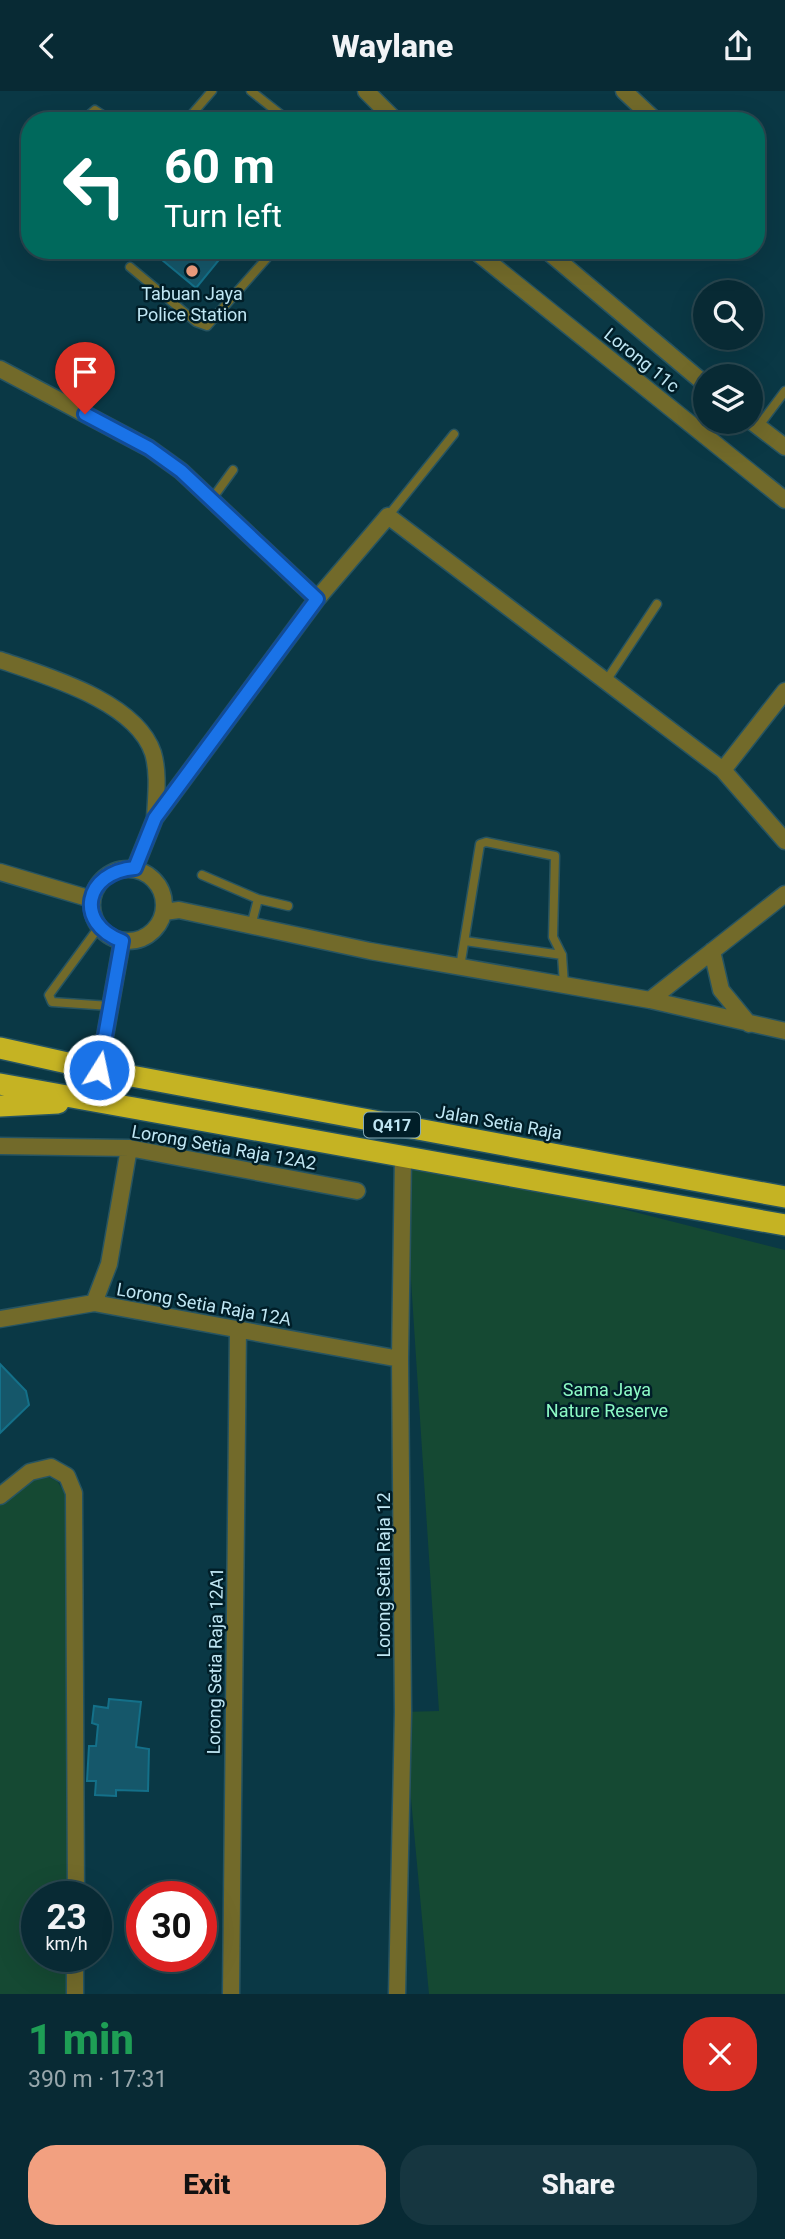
<!DOCTYPE html>
<meta charset="utf-8">
<style>
:root{--surface:#082a34;--page:#163640;--text:#f1f3f6;--muted:#98a7ac;--line:#29464f;--accent:#f2a080}
body{margin:0;font-family:Roboto,sans-serif;background:var(--page);color:var(--text);height:100vh;display:flex;flex-direction:column;font-size:26px;white-space:nowrap}
*{box-sizing:border-box;margin:0}
p{font-size:23px;color:var(--muted)}
.icon{flex:none;width:38px;height:38px;fill:none;stroke:currentColor;stroke-width:2;stroke-linecap:round;stroke-linejoin:round}
.map{position:relative;height:1903px;overflow:hidden}
.panel{display:flex;flex-direction:column;background:var(--surface);flex:1}
.panel>*{flex:none}
.top-card{position:absolute;left:21px;top:21px;width:744px;height:147px;border-radius:28px;box-shadow:0 7px 28px #0002,0 0 0 2px var(--line);background:#00695c;color:#fff;overflow:hidden}
.tools{position:absolute;left:693px;top:189px;display:grid;gap:14px}
.tools a{display:grid;place-items:center;width:70px;height:70px;border-radius:50%;background:var(--surface);box-shadow:0 7px 28px #0002,0 0 0 2px var(--line);font-size:35px}
.speed{position:absolute;left:21px;top:1790px;display:flex;gap:14px;font-size:35px;font-weight:700;text-align:center}
.speed>*{display:grid;place-content:center;width:91px;height:91px;border-radius:50%;background:var(--surface);box-shadow:0 7px 28px #0002,0 0 0 2px var(--line);line-height:1}
.speed small{font-size:18px;font-weight:400}
.speed .limit{border:10px solid #d22;background:#fff;color:#111}
.pin{position:absolute;display:grid;place-items:center;width:60px;height:60px;color:#fff;margin:-72px -30px;border-radius:50% 50% 50% 0;rotate:-45deg;box-shadow:0 0 7px #0007}
.pin .icon{rotate:45deg}
.me{position:absolute;width:77px;margin:-38px;rotate:10deg;stroke-linejoin:round;filter:drop-shadow(0 0 5px #0008)}
.turn{display:flex;align-items:center;gap:24px;height:147px;padding:0 28px;font-size:32px}
.turn .icon{width:91px;height:91px;stroke-width:2.5}
.turn b{display:block;font-size:49px;line-height:60px}
.round{display:grid;place-items:center;flex:none;width:74px;height:74px;border-radius:28px;background:var(--page)}
.headline{display:flex;align-items:center;justify-content:space-between;height:119px;padding:0 28px}
h1{font-size:42px;font-weight:800;line-height:52px;color:#1e9e55}
.action{display:flex;gap:14px;margin-top:auto;padding:14px 28px}
.action a{flex:1;height:80px;border-radius:28px;background:var(--accent);color:#111;font-size:28px;font-weight:800;line-height:80px;text-align:center}
.action a+a{background:var(--page);color:var(--text)}
header{display:flex;justify-content:space-between;align-items:center;height:91px;padding:0 28px;background:var(--surface);font-size:32px;font-weight:800}
.map>svg:first-child{display:block}
.green{fill:#154933}
.building{fill:#15576a;stroke:#147089;stroke-width:2}
.lines{fill:none;stroke-linecap:round;stroke-linejoin:round}
.lane-casing{stroke:#275461;stroke-width:11}
.street-casing{stroke:#275461;stroke-width:19}
.highway-casing{stroke:#275461;stroke-width:24}
.lane{stroke:#726a2a;stroke-width:8}
.street{stroke:#726a2a;stroke-width:16}
.highway{stroke:#c5b323;stroke-width:21}
.route-casing{stroke:#114b97;stroke-width:18}
.route{stroke:#1a73e8;stroke-width:12}
.poi-dot{fill:#f2a080;stroke:#001e28;stroke-width:2.5}
.labels{text-anchor:middle;dominant-baseline:central;stroke-width:5;stroke-linejoin:round;paint-order:stroke}
.shield{fill:#001e28;stroke:#86abb7;stroke-width:2}
.shield-label{font-size:16px;font-weight:bold;fill:#c0e7f4}
.poi-label{font-size:18px;fill:#c0e7f4;stroke:#001e28}
.street-label{font-size:18px;fill:#c0e7f4;stroke:#001e28}
.park-label{font-size:18px;fill:#8cfac5;stroke:#001e28}
</style>
<header><svg class="icon" aria-label="back" viewBox="0 0 24 24"><path d="M15 5l-7 7 7 7"/></svg>Waylane<svg class="icon" aria-label="share" viewBox="0 0 24 24"><path d="M12 15V3M7 8l5-5 5 5M5 13v7h14v-7"/></svg></header>
<div class="map">
<svg width="785" height="1903" viewBox="0 0 785 1903">
<rect width="100%" height="100%" fill="#0a3845"/>
<path class="green" d="M403,1066L465,1078L785,1159V1903H429L403,1621L439,1620Z
M44,1384L57,1390L66,1403L71,1806H37V1866H71V1903H0V1413L20,1394Z"/>
<path class="building" d="M150,159H227L196,197Z
M0,1273L26,1300L29,1314L0,1342Z
M109,1608L141,1611L136,1656L149,1658L148,1700L116,1699V1705L95,1704L96,1690H87L89,1655H96L98,1634L92,1632L94,1615L108,1617Z"/>
<g class="lines">
<defs>
<path id="lane" d="M251,0L289,30
M82,30L95,19L112,30
M186,30L212,0
M130,176L196,231L207,235L274,159
M758,336L785,300
M212,408L233,379
M388,425L454,343
M606,590L657,513
M202,784L258,808L288,815
M251,835L258,808
M99,836L49,904L52,911L110,915
M465,850L562,864
M460,876L480,753L486,751L555,765L553,846L562,864L564,894"/>
<path id="street" d="M366,0L396,30
M624,0L656,30
M474,159L785,409
M546,159L705,293
M0,278L149,357L181,380L317,508
M751,330L785,356
M0,569C46,585 136,610 153,662C159,682 156,706 155,727
M723,679L785,600
M135,777L155,727L317,508L388,425L723,679L785,750
M92 814a36 36 0 1 1 72 0a36 36 0 1 1-72 0Z
M0,781L91,808
M164,821L179,819L370,860L650,909L785,940
M712,860L721,899L749,933
M650,909L785,803
M99,979L122,850
M0,1055L129,1057L357,1100
M94,1212L109,1173L129,1057
M0,1228L94,1212L400,1268
M0,1405L30,1381L51,1376L67,1385L74,1402L76,1806
M75,1903V1866
M231,1903L238,1238
M397,1903L403,1621L400,1268L403,1066"/>
<path id="highway" d="M0,957L99,979L785,1106
M0,993L785,1134
M0,1015L58,1012"/>
</defs>
<use href="#lane" class="lane-casing"/>
<use href="#street" class="street-casing"/>
<use href="#highway" class="highway-casing"/>
<use href="#lane" class="lane"/>
<use href="#street" class="street"/>
<use href="#highway" class="highway"/>
</g>
<g class="lines">
<defs>
<path id="route" d="M85,323L149,357L181,380L317,508L155,727L135,777C84,781 74,832 122,850L99,979"/>
</defs>
<use href="#route" class="route-casing"/>
<use href="#route" class="route"/>
</g>
<circle class="poi-dot" cx="192" cy="180" r="7"/>
<g class="labels">
<rect class="shield" x="364" y="1021.5" width="56" height="25" rx="5"/>
<g class="shield-label">
<text x="392" y="1034">Q417</text>
</g>
<g class="poi-label">
<text x="192" y="202">Tabuan Jaya<tspan x="192" dy="21">Police Station</tspan></text>
</g>
<g class="street-label">
<text transform="translate(642 269) rotate(39)">Lorong 11c</text>
<text transform="translate(499 1031) rotate(10)">Jalan Setia Raja</text>
<text transform="translate(224 1056) rotate(10)">Lorong Setia Raja 12A2</text>
<text transform="translate(204 1213) rotate(10)">Lorong Setia Raja 12A</text>
<text transform="translate(383 1484) rotate(-90)">Lorong Setia Raja 12</text>
<text transform="translate(215 1570) rotate(-89)">Lorong Setia Raja 12A1</text>
</g>
<g class="park-label">
<text x="607" y="1298">Sama Jaya<tspan x="607" dy="21">Nature Reserve</tspan></text>
</g>
</g>
</svg>
<div class="tools">
<a><svg class="icon" aria-label="search" viewBox="0 0 24 24"><circle cx="10" cy="10" r="6"/><path d="M15 15l6 6"/></svg></a>
<a><svg class="icon" aria-label="layers" viewBox="0 0 24 24"><path d="M12 4l9 5-9 5-9-5zM3 14l9 5 9-5"/></svg></a>
</div>
<div class="speed"><div>23<small>km/h</small></div><div class="limit">30</div></div>
<div class="pin" style="left:85px;top:323px;background:#d93025"><svg class="icon" aria-label="arrive" viewBox="0 0 24 24"><path d="M6 21V4h12l-3 4 3 4H6"/></svg></div>
<svg class="me" style="left:99px;top:979px" viewBox="-20 -20 40 40"><circle r="17" fill="#1a73e8" stroke="#fff" stroke-width="3"/><path d="M0-11L8 9 0 5-8 9z" fill="#fff"/></svg>
<div class="top-card">
<div class="turn"><svg class="icon" aria-label="left" viewBox="0 0 24 24"><path d="M17 20v-9H6M10 6l-5 5 5 5"/></svg><div><b>60 m</b>Turn left</div></div>
</div>
</div>
<section class="panel">
<div class="headline"><div><h1>1 min</h1><p>390 m · 17:31</p></div><a class="round" style="background:#d93025;color:#fff"><svg class="icon" aria-label="close" viewBox="0 0 24 24"><path d="M6 6l12 12M18 6L6 18"/></svg></a></div>
<div class="action"><a>Exit</a><a>Share</a></div>
</section>
